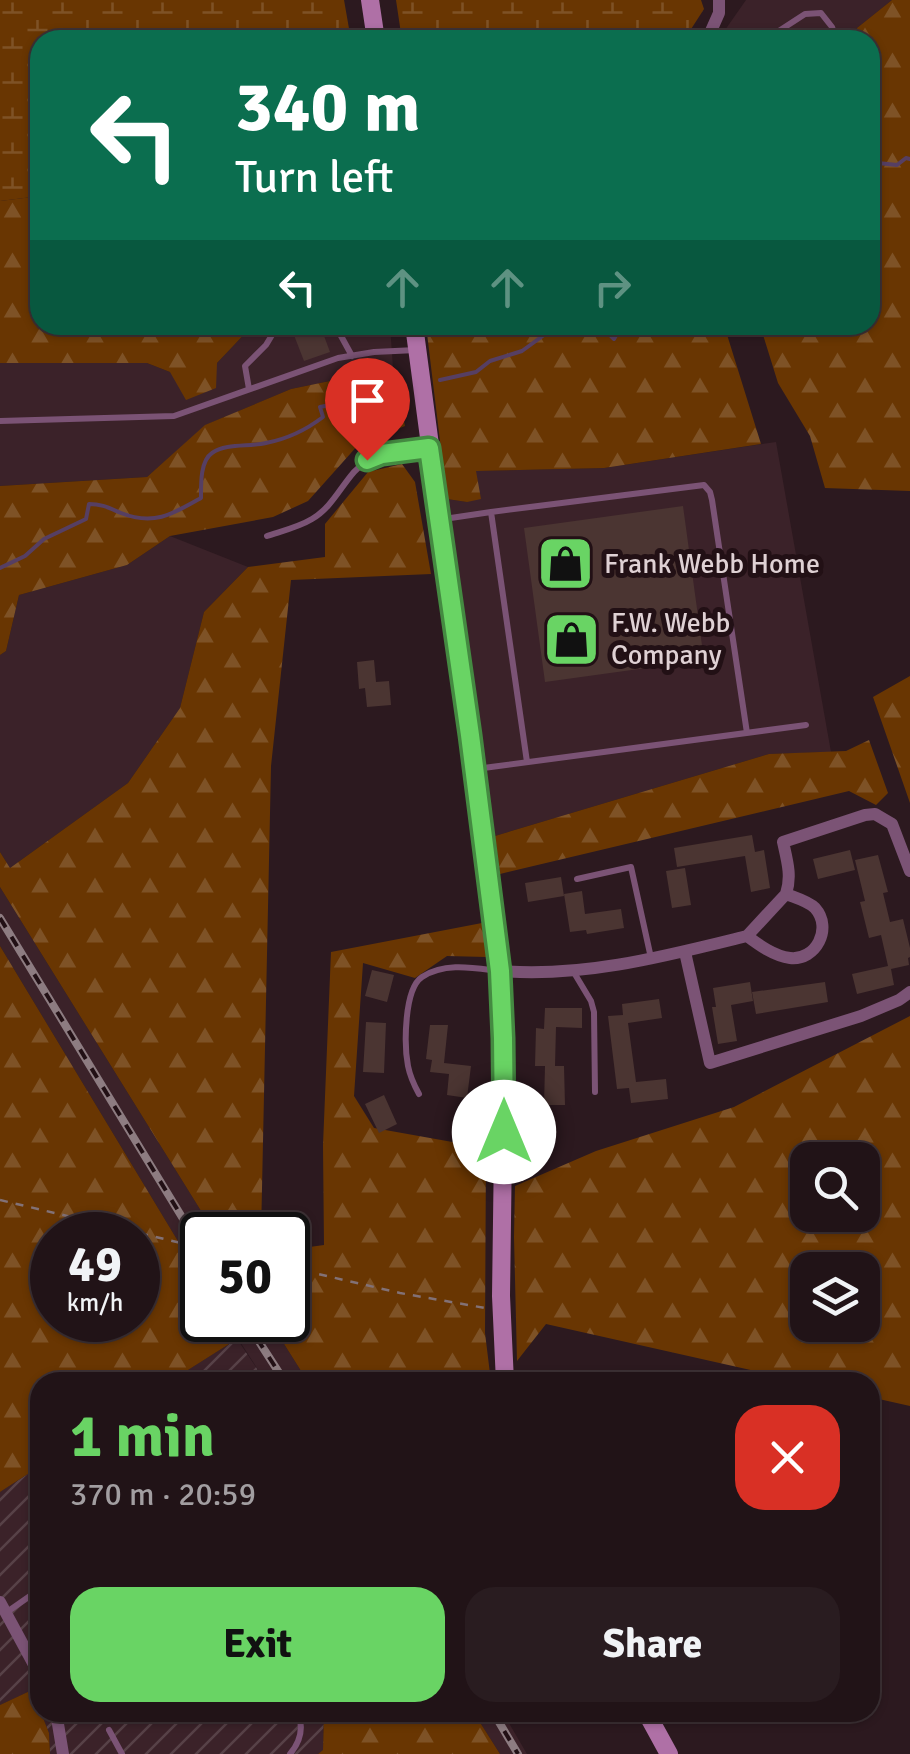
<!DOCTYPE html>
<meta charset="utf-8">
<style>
:root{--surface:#211317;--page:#291c20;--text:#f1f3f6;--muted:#a29ea1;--line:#3e3236;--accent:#69d464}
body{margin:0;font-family:Signika,sans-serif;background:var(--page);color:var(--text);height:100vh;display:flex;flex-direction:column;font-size:38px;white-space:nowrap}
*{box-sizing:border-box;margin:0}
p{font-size:32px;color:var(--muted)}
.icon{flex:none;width:55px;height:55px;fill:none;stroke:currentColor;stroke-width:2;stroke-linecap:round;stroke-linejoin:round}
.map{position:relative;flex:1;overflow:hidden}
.panel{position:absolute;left:30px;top:1372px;width:850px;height:350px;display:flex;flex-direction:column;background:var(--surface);border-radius:30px;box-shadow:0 2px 8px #0004,0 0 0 2px var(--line)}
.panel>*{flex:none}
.banner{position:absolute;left:30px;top:30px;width:850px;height:305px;border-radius:30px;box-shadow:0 2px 8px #0004,0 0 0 2px var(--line);background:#0b6e4f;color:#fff;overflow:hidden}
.controls{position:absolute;left:790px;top:1142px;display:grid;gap:20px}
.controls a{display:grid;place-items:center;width:90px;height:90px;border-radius:20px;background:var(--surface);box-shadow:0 2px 8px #0004,0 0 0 2px var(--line);font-size:50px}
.speed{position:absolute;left:30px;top:1212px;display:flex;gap:20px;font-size:50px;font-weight:700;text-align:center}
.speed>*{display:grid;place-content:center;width:130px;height:130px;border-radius:50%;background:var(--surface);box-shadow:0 2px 8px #0004,0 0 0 2px var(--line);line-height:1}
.speed small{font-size:25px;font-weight:400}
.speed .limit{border:5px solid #111;border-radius:15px;background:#fff;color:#111}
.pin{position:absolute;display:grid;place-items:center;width:85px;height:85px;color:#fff;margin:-102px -42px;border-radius:50% 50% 50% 0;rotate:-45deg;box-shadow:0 0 10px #0007}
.pin .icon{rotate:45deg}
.me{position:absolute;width:110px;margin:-55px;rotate:0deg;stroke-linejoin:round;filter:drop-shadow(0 0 8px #0008)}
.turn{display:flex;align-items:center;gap:35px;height:210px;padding:0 40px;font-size:45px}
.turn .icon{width:130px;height:130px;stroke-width:2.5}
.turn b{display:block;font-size:70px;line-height:85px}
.lanes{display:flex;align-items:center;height:95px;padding:0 40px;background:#0003;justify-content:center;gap:50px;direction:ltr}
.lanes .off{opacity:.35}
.round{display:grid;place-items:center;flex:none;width:105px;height:105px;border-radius:30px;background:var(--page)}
.summary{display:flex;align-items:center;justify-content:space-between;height:170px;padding:0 40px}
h1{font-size:60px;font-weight:700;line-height:75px;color:var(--accent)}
.primary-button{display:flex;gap:20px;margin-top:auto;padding:20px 40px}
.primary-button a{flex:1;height:115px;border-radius:30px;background:var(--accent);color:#111;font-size:40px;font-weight:700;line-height:115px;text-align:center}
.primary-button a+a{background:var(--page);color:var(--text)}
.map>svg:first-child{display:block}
.built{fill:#3b2229}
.industrial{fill:url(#industrial-furrows)}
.forest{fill:url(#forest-firs);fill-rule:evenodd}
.wetland{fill:url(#wetland-marsh)}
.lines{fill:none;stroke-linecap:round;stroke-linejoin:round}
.stream{stroke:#563f63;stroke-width:4}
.building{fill:#4b3532}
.path{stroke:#827176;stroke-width:2.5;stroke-dasharray:8 8;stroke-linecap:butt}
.lane{stroke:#7b5375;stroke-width:6}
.street{stroke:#7b5375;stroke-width:12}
.secondary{stroke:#af70a6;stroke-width:18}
.rail-casing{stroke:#8d7c81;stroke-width:8}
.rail{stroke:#221015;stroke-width:4;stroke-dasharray:11;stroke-linecap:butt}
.route-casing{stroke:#448a41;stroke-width:25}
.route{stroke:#69d464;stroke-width:18}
.labels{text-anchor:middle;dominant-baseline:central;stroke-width:10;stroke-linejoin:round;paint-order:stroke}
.poi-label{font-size:28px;fill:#dfd1d4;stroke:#221015;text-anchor:start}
</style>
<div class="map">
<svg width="910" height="1754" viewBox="0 0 910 1754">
<defs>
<pattern id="industrial-furrows" width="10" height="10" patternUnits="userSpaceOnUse" patternTransform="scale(2.5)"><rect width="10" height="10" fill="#3b2229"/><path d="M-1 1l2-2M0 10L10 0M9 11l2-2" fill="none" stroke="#574147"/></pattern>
<pattern id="forest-firs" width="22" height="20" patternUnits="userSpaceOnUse" patternTransform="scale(2.5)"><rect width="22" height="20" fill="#693602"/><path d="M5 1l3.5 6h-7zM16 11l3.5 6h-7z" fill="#7e5226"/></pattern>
<pattern id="wetland-marsh" width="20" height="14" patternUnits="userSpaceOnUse" patternTransform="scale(2.5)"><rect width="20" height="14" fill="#693602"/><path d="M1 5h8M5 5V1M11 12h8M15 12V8" fill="none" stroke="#7e5226"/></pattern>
</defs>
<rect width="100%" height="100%" fill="#2c191f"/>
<path class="built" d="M746,0H892L857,28L858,40H718Z
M253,325H390L393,368L291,389L206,425L147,477L0,486V363H147L170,372L217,363Z
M776,442L831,752L769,754L495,836L447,499L467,502L475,471L604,468Z
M170,536L248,567L204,612L180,708L128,783L10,868L0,852V655L6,651L19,595L127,565Z
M0,887L216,1235H202V1281L0,946Z
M226,1320H269L308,1382H266Z
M474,1713H503L527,1754H500Z"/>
<path class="industrial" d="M237,1339L266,1382H169Z
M40,1466V1711L32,1690L0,1705V1492Z
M41,1713H324L323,1750L318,1754H50L49,1733Z"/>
<path class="forest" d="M892,0H910V491L825,488L810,436L778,383L760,325H870V40H858L857,28Z
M40,196V325H253L217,363L216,388L186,400L170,372L147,363H0V201Z
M426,325H724L761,444L604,468L476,471L481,499L467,502L447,499Z
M393,368L405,426L359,444L308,501L273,517L170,536L127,565L19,595L6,651L0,655V486L147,477L205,425L291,389Z
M402,464L415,482L431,574L291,580L271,766L261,1235H216L0,887V852L10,868L128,783L180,708L204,612L248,567L325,557V524L368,472Z
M910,676V803L873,697Z
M869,740L888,793L876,805L849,791L500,874L495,836L769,754L846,751Z
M482,923L487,957L447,956L415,978L363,963L354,1096L374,1128L486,1148L485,1333L491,1382H308L269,1320H288V1250L324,1245L323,1145L331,952Z
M0,946L202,1281V1320H226L237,1339L169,1382H40V1466L0,1492ZM52,1235H138V1320H52Z
M910,1016V1406L870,1397V1382H804L546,1324L517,1361L514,1237L515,1186L596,1151L734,1107ZM808,1160H862V1215H808ZM808,1270H862V1325H808Z
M32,1690L49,1733L50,1754H0V1705Z
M324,1713H474L500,1754H318L323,1750Z"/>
<path class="wetland" d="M0,0H344L351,40H40V196L0,201Z
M396,0H701L704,9L684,40H402Z"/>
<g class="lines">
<path class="stream" d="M870,166L878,163L897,165L906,158L910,159
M600,325L614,339L622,325
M440,380L476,372L490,361L522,351L555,327L579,328L590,325
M0,568L25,556L44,539L86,519L89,504C102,504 109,508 121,513C154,526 173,514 201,498C201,485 200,461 212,453C226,443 249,447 266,443C287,439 306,430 323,417L320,407L335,404L347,409L359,392L377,393L391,397"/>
</g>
<path class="building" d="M295,325H320L330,352L304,361L292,330L296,328Z
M683,506L704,660L545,682L524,528Z
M374,660L376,682L389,681L391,705L367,707L365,688L359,689L357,662Z
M752,835L755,852L764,850L770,888L751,892L745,856L677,867L674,848Z
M850,850L855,870L818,879L813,859Z
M878,855L888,892L883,893L890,922L903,919L910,948V957L908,958L909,965L891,969L894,985L857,994L852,974L888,966L881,935L869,938L860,902L865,901L855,860Z
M685,868L691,905L672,908L666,871Z
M561,877L564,896L528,902L525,883Z
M582,891L585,914L621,909L624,928L587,934L586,930L570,932L564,894Z
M372,970L394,975L387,1002L365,996Z
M750,982L753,1001L731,1005L737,1041L718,1044L712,1007H716L713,988Z
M825,982L828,1002L756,1014L752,992Z
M659,999L662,1018L628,1023L636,1082L666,1079L668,1099L631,1103L629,1088L617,1089L608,1016L623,1015L622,1004Z
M545,1008H582V1028L556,1027L555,1066H564L565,1105H544L545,1066H535L536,1028L544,1029Z
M366,1022L386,1023L384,1073L363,1072Z
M430,1025H448L444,1063L471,1066L467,1098L447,1095L449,1074L430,1072L432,1060L426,1059Z
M384,1095L397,1124L379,1133L365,1104Z"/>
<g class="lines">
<path class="path" d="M0,1200L202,1248
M288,1267L400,1293L485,1308"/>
<path class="lane" d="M765,40L805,14L821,13L832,27L836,40
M335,325L352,356
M249,389L245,366L266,345L278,325
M0,421L174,416L338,358L374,352L416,350
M491,512L704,485L710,492L712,500L747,733
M444,519L491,512L527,762
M267,536C282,531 299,527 312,519C331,508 340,488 354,472C373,451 401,448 428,448
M476,769L806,725
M577,879L631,867L651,958
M573,971L591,1001L594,1012L595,1092
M419,1094C414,1085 410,1076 408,1066C404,1045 404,989 422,977C445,962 474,968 499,971
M7,1612L40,1589
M109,1730L122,1754
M290,1754C301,1741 304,1728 298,1712"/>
<path class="street" d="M707,40L719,13V0
M786,894C792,876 787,860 783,842L865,815L875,814L892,824L910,871
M786,894C796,898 808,901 815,908C833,928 816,961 790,958C774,956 759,945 747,936Z
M685,952L710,1063L861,1016L899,1000L910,992
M500,971C583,978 666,956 747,936
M0,1602L40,1676
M56,1712L63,1754"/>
<path class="secondary" d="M370,0L376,40
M414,325L500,971L504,1072L501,1296L505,1382
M646,1712L669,1754"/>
<defs>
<path id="rail" d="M0,918L202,1250
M245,1320L285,1382
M493,1712L518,1754"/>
</defs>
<use href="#rail" class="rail-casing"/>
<use href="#rail" class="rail"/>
</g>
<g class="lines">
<defs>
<path id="route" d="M367,460L382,454L429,448L470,735L500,971L503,1038L504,1132"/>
</defs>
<use href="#route" class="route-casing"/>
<use href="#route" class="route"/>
</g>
<defs>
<symbol id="shop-square" viewBox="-11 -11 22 22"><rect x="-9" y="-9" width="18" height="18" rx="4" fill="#69d464" stroke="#221015"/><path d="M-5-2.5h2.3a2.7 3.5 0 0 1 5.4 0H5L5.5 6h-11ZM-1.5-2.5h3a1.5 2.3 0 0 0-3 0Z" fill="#111"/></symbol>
</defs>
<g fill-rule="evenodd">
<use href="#shop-square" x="534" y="532" width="63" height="63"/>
<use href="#shop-square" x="540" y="608" width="63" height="63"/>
</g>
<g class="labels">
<g class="poi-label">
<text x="604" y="564">Frank Webb Home</text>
<text x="611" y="623">F.W. Webb<tspan x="611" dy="32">Company</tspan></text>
</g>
</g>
</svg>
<div class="controls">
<a><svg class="icon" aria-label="search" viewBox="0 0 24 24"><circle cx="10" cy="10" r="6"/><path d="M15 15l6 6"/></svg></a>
<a><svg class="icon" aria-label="layers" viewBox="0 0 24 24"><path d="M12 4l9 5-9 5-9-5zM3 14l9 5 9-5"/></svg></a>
</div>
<div class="speed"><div>49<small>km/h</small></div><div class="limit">50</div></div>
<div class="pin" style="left:367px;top:460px;background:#d93025"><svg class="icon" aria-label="arrive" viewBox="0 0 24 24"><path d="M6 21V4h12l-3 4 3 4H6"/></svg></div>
<svg class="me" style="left:504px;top:1132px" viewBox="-20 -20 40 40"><circle r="19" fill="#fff"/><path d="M0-13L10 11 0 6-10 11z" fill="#69d464"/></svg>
<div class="banner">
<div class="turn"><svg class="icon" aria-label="left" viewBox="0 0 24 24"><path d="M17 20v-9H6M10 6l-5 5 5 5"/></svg><div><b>340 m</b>Turn left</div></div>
<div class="lanes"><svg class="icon" aria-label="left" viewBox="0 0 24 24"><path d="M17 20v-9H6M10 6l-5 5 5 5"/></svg><svg class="icon off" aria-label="ahead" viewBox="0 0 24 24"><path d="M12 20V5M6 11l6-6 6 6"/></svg><svg class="icon off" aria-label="ahead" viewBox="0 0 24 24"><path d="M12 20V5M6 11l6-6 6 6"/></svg><svg class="icon off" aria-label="right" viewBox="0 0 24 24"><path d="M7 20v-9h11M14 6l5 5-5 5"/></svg></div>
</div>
<section class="panel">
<div class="summary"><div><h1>1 min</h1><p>370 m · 20:59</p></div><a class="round" style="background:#d93025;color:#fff"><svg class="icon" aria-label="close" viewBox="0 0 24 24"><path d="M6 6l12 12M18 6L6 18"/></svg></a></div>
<div class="primary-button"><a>Exit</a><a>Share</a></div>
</section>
</div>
